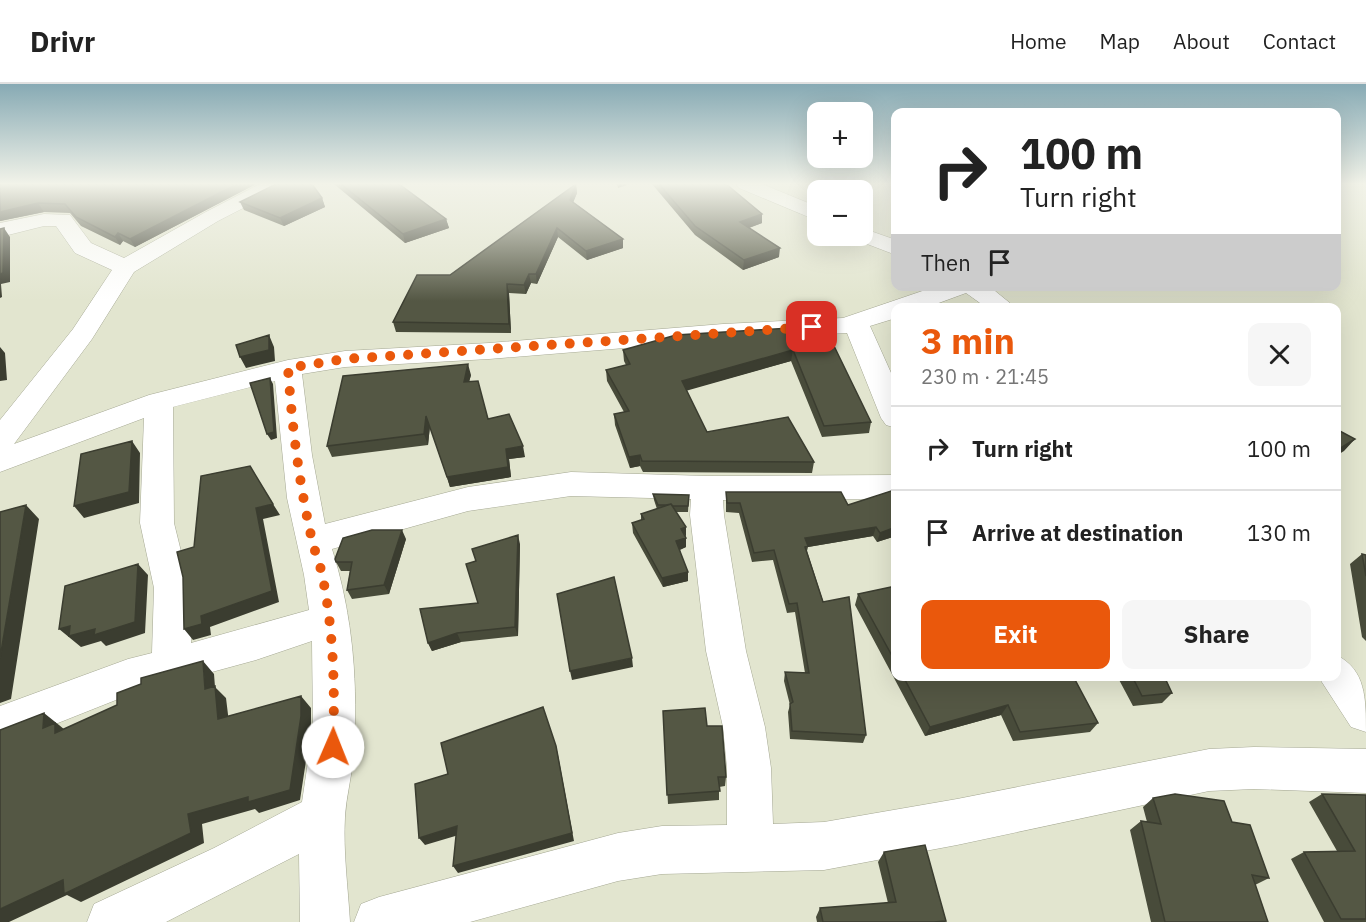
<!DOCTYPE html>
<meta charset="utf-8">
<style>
:root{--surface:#fff;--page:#f6f6f6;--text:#222;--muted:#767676;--line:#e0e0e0;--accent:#ea580c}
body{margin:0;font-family:"IBM Plex Sans",sans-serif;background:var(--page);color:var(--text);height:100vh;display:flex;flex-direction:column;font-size:22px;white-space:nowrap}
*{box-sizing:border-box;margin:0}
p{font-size:20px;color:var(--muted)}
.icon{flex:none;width:33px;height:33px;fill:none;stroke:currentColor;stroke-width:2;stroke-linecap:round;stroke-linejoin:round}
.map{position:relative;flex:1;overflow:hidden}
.details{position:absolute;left:891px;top:219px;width:450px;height:378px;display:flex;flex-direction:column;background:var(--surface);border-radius:12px;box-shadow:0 6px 24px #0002}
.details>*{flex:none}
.hud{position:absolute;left:891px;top:24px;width:450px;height:183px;border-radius:12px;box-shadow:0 6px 24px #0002;background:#fff;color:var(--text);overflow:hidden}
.tools{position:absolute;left:807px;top:18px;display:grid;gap:12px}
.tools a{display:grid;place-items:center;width:66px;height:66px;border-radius:12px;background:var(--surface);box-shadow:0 6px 24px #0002;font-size:30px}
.pin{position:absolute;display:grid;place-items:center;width:51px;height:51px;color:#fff;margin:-26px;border-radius:12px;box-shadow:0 3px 9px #0006}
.me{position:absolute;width:66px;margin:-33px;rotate:1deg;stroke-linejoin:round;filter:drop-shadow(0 0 4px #0008)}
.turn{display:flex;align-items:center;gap:21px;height:126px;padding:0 30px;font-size:27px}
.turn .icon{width:78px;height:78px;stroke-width:2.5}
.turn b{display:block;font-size:42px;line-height:51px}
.then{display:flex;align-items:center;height:57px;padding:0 30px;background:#0003;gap:12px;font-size:22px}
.round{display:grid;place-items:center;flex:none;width:63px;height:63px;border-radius:12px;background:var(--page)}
.overview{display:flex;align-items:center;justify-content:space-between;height:102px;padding:0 30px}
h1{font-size:36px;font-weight:700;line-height:45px;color:var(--accent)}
.primary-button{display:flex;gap:12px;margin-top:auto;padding:12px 30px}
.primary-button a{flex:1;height:69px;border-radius:12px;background:var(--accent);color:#fff;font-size:24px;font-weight:700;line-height:69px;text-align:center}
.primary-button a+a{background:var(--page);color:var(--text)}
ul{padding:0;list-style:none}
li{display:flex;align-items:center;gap:18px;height:84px;padding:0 30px;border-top:2px solid var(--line)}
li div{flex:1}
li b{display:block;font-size:22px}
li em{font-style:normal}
header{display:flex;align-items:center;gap:36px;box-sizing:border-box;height:84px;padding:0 30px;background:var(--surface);border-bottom:2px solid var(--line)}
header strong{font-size:28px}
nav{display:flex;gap:33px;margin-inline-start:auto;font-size:21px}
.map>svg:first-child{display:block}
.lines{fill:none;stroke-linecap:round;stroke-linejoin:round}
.street-casing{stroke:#a5a893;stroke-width:1}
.street{fill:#fff;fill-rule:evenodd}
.wall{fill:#484b3a}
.shaded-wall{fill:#3b3d30}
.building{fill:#545744;stroke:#3b3d30;stroke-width:1.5}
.route{stroke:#ea580c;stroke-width:10;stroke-dasharray:0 18}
</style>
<header>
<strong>Drivr</strong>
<nav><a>Home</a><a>Map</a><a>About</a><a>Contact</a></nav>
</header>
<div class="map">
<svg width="1366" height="838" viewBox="0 0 1366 838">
<rect width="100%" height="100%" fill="#e2e5cf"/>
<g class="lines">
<defs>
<path id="street" d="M260,100H285L282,104L218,137L134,188L92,255L14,360L149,311L288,276L345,267L489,259L723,240L843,234L937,202H989L1016,224H987L966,209L925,224H896V234L870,242L896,300V344L886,341L881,334L847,249L723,256L489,275L345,283L302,290L312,371L325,440L468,403L571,388L707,392L896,391V415L723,416L724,431L746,567L765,643L771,684L773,740L824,738L957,715L1209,665L1254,663L1366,665V709L1254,705L1209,707L957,761L824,786L662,790L618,797L470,838H354L361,820L379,813L618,749L662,742L727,741V684L723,643L706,567L690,431L691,415L571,412L468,427L332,465C353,531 359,604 353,673C352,693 346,713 345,733C343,767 348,803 350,838H300L299,770L166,838H87L94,820L214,764L302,718L313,644L312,557L256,576L131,610L0,662V622L128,575L152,569L154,504L140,439L144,334L0,388V336L73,245L112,186L75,169L56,142H44L0,153V139L44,130L70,131L91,159L124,174L204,129ZM275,297L287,414L304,491L309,526L191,559L190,504L174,439L173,323Z
M736,100H762L818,123V137L739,104Z
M862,144L896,156V171L854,155L852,152H862Z
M1336,571C1366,585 1366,615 1366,648L1351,643L1318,592H1336Z"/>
</defs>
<use href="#street" class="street-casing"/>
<use href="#street" class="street"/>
</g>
<path class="wall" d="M0,100H256L135,163L123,157L120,161L81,142L70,129L44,128L0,137Z
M334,100H399L446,135L449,144L405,159Z
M576,100L577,109L573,118L623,155V164L587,176L558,153L537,200L531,199L526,210L509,209L511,249L396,248L393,238L450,191Z
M652,100H726L762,139L749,144L779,173L743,186L695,151Z
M322,114L325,123L284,142L244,126L240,118Z
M812,264L871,338L869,349L822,353L791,277L686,306L707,348L814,378L812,389L643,388L640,382L630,384L615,341L614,330L624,328L607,297L606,286L626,281L624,277L623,266Z
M471,291L469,298L488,335L525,373L509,375L511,393L450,403L430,342L428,361L332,373L327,362Z
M726,408L848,421L896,412V452L877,458L873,452L808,463L807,467L866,651L863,659L790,655L788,628L790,621L784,597L785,588L805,589L795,528L787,529L773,476L752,478L739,429L726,428Z
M653,410L689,411L688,428H676L686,454V463L680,466L688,497L663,503L633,449L632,439L641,436V430L657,425L654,416Z
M406,455L389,510L352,515L347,506L350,487H341L336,478Z
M520,460L518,552L461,558L432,567L428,559L478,519L476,477Z
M1362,470L1366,471V557L1362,553L1350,480Z
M896,502V592H1073L1098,639L1090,648L1013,657L1001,631L925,652L855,521L858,510Z
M1117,592H1164L1172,609L1162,619L1133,622Z
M663,627L707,642L726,693L725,702L719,703V716L668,720Z
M1322,710L1366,711V838H1324L1291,775L1304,768L1337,767L1309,718Z
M1153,714L1232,738L1269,794L1255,801L1268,838H1151L1130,746L1141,737L1147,738L1143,723Z
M884,768L946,837L945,838H817L816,833L820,824L888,819L878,778Z"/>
<path class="shaded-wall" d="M237,100H256L135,163L130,155Z
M576,100L577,109L571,124L570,116Z
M617,100H630L618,104Z
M322,114L325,123L284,142L280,134Z
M38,119L44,128L0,137V128Z
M762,130V139L740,147V138Z
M446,135L449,144L405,159L403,150Z
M4,144L10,153V198L1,200L2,213L0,214V190Z
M557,144L558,153L537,200L536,190Z
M118,149L123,157L120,161L115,153Z
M623,155V164L587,176L586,167Z
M780,164L779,173L743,186L744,176Z
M529,190L531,199L526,210L524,201Z
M507,200L509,209L511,249L509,240Z
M269,251L274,263L275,277L246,284L240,273Z
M0,263L5,269L7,296L0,297Z
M793,266L791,277L682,308V297Z
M468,280L471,291L466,308L464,298Z
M270,294L273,300L277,354L271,356L267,350Z
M426,332L430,342L428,361L424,350Z
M1355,355L1344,367L1336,372V367Z
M132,357L140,369L139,419L84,434L74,422Z
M523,362L525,373L509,375L511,393L450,403L447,393L506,365Z
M640,371V382L630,384L629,373Z
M273,420L280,431L263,435L279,518L210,543L211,551L193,556L184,545L201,532L256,424Z
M26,421L39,435L11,615L0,619V574Z
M686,443V453L681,445Z
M876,443L873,452L808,463L805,454Z
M896,443V452L877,458L880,449Z
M402,446L406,455L389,510L384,501Z
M518,451L520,460L518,552L515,543Z
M686,454V463L676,467V457Z
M138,480L148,491L145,549L106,562L101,557L81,563L59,545L70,542L95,545Z
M688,488V497L663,503L662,494Z
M457,549L461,558L432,567L428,559Z
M632,574L633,583L572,596L570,587Z
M203,577L214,590L215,603L226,614L230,647L218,635L205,605Z
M301,612L311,624V644L300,716L259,729L255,725L202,740L204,759L81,818L67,811L9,838H0V825L188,730Z
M1008,621L1001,631L925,652L930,643Z
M44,629L59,641L71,651L59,652L43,644Z
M556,662L558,671L574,757L458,789L453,782Z
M457,742L462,750L425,761L419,754Z"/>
<path class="building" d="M0,100H237L130,155L118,149L115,153L76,133L65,120L38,119L0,128Z
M276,100H312L322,114L280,134L240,118Z
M341,100H399L446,135L403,150Z
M576,100L570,116L623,155L586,167L557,144L536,190H529L524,201L507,200L509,240L393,238L417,191H450Z
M659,100H726L762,130L740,138L780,164L744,176L695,142Z
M4,144L3,189L0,190V145Z
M807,243L812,261L795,265L834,262L871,338L824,342L793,266L682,297L707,348L788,333L814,378L642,377L640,371L629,373L614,330L629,327L606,286L630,280L623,266L676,251Z
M269,251V266L240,273L236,261Z
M468,280L464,298L478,297L488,335L509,330L523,362L506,365L508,383L447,393L426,332L424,350L327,362L343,292Z
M270,294L274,348L267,350L250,299Z
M1336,345L1355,355L1336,367Z
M132,357L129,408L74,422L81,370Z
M250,382L273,420L256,424L272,507L201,532L202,540L184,545L183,493L177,468L194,463L201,392Z
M891,407L896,412V443L880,449L876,443L805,454L808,462L805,463L823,518L849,513L866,651L792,647L790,620L793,618L785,588L809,589L797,519L789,520L774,466L754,469L740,419H727L726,408H841L848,421Z
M653,410L689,411L688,422H673L671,420L666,421H658Z
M671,420L686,443L681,445L686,454L676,457L688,488L662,494L632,439L644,435L641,430Z
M26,421L0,574V428Z
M372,446H402L384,501L347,506L352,478H336L335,475L343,454Z
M518,451L515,543L457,549L428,559L420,525L478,519L466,480L476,477L472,465Z
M1362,470L1366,471V492Z
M138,480L135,538L94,551L95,545L69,552L70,542L59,545L65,502Z
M614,493L632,574L570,587L557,510Z
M896,502V579L858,510Z
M203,577L205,605L215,602L218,635L301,612V632L290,706L248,718V713L188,730L191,749L64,810L63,796L0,825V646L44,629L43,644L55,639V649L117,621V609L141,600V594Z
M903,592H1073L1098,639L1020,648L1008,621L930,643Z
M1132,592H1164L1172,609L1142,612Z
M543,623L556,662L572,749L453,782L457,742L419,754L415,700L448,690L441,659Z
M705,624L707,642H722L726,693H718L720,707L667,711L663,627Z
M1175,710L1224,717L1232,738L1250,741L1269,794L1252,791L1268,838H1165L1141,737L1161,740L1153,714Z
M1322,710L1366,711V835H1341L1304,768L1355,767Z
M925,761L946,837L934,838H823L820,824L896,818L884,768Z"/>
<linearGradient id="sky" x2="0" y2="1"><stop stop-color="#87aab4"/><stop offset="0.46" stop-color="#f2f3e9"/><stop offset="1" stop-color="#f2f3e9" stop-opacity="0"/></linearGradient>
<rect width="1366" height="217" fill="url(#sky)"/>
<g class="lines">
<path class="route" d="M333,663C335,608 334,550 323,495C321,482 315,469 312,456C299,399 292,342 288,284L345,275L812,243"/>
</g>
</svg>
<div class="tools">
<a>+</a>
<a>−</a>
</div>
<div class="pin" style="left:812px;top:243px;background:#d93025"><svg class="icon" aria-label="arrive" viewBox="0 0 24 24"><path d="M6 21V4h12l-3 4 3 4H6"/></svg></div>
<svg class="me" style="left:333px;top:663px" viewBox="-20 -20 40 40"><circle r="19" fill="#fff"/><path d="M0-13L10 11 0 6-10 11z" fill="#ea580c"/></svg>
<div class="hud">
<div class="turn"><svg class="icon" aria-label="right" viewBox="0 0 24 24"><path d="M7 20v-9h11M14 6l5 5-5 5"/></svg><div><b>100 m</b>Turn right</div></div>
<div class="then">Then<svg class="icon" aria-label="arrive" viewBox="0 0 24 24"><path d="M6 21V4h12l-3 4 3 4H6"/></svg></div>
</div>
<section class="details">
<div class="overview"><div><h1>3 min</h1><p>230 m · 21:45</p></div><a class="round"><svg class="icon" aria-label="close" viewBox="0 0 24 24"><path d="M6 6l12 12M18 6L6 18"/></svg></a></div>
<ul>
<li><svg class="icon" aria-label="right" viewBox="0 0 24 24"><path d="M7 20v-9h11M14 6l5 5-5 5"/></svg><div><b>Turn right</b></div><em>100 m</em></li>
<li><svg class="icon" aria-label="arrive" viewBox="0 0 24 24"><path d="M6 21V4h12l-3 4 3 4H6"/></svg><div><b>Arrive at destination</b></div><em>130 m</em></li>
</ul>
<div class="primary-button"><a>Exit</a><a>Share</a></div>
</section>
</div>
